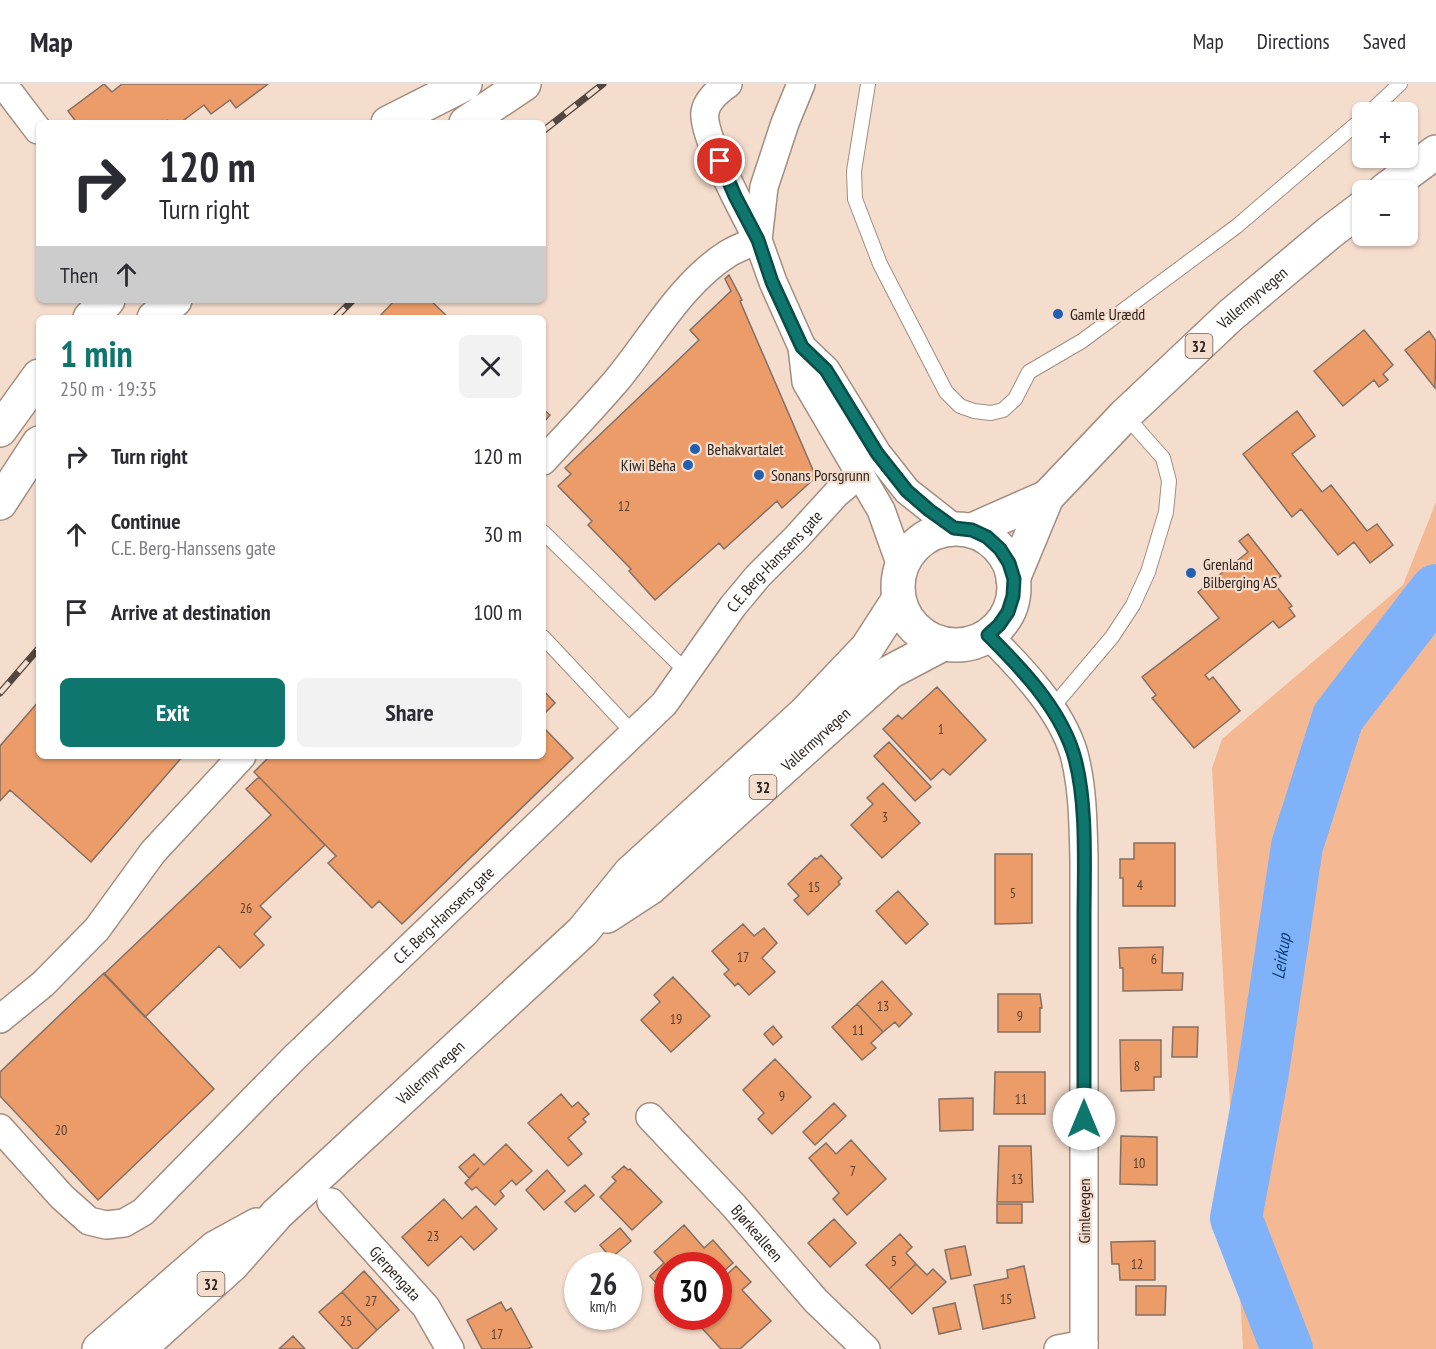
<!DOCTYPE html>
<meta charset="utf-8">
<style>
:root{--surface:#fff;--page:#f2f2f3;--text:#2b2b33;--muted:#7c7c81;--line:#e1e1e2;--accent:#0f766e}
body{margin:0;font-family:"PT Sans Narrow",sans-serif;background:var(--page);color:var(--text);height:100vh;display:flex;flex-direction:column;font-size:22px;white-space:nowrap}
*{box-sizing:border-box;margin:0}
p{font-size:20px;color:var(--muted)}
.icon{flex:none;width:33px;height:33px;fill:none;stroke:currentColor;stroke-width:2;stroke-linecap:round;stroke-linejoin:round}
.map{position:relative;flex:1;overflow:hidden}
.drawer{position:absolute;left:36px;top:231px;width:510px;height:444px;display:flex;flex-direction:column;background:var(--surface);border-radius:9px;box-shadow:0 2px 4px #0004}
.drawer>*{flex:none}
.top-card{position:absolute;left:36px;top:36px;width:510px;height:183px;border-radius:9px;box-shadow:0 2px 4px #0004;background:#fff;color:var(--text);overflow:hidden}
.controls{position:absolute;left:1352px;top:18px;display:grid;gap:12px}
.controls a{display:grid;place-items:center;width:66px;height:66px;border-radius:9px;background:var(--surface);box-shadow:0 2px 4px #0004;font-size:30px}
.speed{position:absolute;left:564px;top:1168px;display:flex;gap:12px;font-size:30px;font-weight:700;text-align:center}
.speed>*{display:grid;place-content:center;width:78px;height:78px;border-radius:50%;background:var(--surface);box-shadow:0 2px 4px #0004;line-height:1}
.speed small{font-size:15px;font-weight:400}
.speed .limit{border:9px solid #d22;background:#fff;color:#111}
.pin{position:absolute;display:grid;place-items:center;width:51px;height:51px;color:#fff;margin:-26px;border:3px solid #fff;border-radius:50%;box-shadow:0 2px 6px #0007}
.me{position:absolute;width:66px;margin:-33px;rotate:0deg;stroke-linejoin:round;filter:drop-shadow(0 0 4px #0008)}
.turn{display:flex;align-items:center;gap:21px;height:126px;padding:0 24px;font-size:27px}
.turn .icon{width:78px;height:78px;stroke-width:2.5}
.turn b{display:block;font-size:42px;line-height:51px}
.then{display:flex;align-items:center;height:57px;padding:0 24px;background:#0003;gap:12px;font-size:22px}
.round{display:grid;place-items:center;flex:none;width:63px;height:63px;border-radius:9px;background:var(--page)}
.head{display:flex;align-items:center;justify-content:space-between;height:102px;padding:0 24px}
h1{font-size:36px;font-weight:700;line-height:45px;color:var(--accent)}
.button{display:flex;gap:12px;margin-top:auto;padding:12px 24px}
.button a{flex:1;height:69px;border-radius:9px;background:var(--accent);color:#fff;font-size:24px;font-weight:700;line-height:69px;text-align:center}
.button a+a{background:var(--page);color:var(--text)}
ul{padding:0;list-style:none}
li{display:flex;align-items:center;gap:18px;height:78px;padding:0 24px}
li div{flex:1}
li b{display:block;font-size:22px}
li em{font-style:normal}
header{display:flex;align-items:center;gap:36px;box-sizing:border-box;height:84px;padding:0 30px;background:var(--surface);border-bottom:2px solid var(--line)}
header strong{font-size:28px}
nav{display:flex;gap:33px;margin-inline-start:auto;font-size:21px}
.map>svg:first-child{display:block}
.green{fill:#f4b993}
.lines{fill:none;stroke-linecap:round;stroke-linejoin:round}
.river{stroke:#7fb2f9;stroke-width:52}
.building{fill:#ec9c69;stroke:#846f62;stroke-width:1.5}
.service-casing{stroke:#a38d7f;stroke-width:16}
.minor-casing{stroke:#a38d7f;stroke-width:30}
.tertiary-casing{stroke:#a38d7f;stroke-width:36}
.primary-casing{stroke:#a38d7f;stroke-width:36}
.service{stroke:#fff;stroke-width:14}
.minor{stroke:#fff;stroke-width:27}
.tertiary{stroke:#fff;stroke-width:33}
.primary{stroke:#fff;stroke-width:33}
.rail-casing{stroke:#52463f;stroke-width:7}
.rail{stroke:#f5ddce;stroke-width:4.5;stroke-dasharray:14;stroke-linecap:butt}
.route-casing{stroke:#0a4d48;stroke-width:15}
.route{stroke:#0f766e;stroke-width:10}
.poi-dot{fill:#2160b1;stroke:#f5ddce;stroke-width:2}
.labels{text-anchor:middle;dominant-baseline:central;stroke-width:4.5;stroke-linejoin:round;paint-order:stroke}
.number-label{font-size:14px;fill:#5b4030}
.shield{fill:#f5ddce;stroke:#685a52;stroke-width:1.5}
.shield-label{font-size:15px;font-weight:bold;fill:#2b221d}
.street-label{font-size:16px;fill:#2b221d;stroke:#f5ddce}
.poi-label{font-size:16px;fill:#2b221d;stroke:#f5ddce;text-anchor:start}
.water-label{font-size:18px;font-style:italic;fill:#0b3d7b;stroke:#f5ddce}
</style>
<header>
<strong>Map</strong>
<nav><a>Map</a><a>Directions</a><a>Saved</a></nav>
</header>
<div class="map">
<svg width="1436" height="1265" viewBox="0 0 1436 1265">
<rect width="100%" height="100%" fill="#f5ddce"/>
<path class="green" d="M1436,418V1265H1243L1212,684L1222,655L1403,501Z"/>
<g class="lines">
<path class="river" id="s1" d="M1287,1265L1236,1134L1263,988L1297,762L1338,633L1436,506"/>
</g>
<path class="building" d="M104,0L112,8L122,0H268L236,24L230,16L211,30L204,21L180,39H169L167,36L163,39H77L68,27Z
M729,191L742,216L740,217L816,393L782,424L777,417L724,465L719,459L655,516L629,487L631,485L588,441L592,437L558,402L571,390L565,384L699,256L690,246L731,207L725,195Z
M395,216H430L449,234H378Z
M1364,246L1393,281L1383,290L1388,296L1379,303L1374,296L1343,322L1314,287Z
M1429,247L1436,257L1435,304L1405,266Z
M543,325L550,331L543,339Z
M1297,327L1315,352L1292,370L1322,408L1331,401L1367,447L1377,440L1393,461L1370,479L1354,458L1338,471L1301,425L1292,433L1243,370Z
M1248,450L1281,492L1273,498L1292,522L1289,524L1295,532L1279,544L1273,537L1205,591L1209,596L1213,593L1240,627L1194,664L1152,614L1156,611L1142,593L1219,534L1198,508L1248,468L1239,457Z
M937,603L986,656L950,691L943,685L931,696L883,645L898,631L902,635Z
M543,606L555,619L543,631Z
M39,617V672H183L91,778L10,706L0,717V662Z
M543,643L573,674L402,840L379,817L372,824L328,779L336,772L254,688L270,672H543Z
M889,658L931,703L915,717L874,672Z
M259,693L325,761L260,822L271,833L254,850L264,861L240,884L219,862L145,933L104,890L271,731L246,705Z
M883,699L920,739L882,774L851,741L873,720L867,714Z
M1134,759H1175V822H1123V794H1120V775H1134Z
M995,770H1032V839L995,840Z
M821,771L842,794L838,798L840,800L808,831L794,816L799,812L788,800L815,774L817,775Z
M898,807L928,840L906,860L876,827Z
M743,840L754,852L764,844L777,859L762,874L775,888L749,911L738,899L735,902L724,890L729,886L712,867Z
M1163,863L1162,889H1183L1182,906L1123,907V884H1120L1119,864Z
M104,889L214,1005L98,1116L0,1012V988Z
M673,893L710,932L671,968L641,936L660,918L654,911Z
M882,897L912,930L899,943L895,938L883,948L857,920Z
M998,910H1040L1042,924H1040V948H998Z
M857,920L883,948L871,959L876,964L862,976L832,943Z
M773,942L782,953L773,961L764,950Z
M1173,943H1198L1197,973H1172Z
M1120,956H1161V993H1154V1006L1121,1007Z
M775,975L811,1013L772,1050L758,1035L764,1029L743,1006Z
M995,988H1045V1030H994Z
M561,1010L572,1023L578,1018L589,1030L583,1035L586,1038L568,1054L582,1070L568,1082L528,1039Z
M973,1014V1046L940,1047L939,1015Z
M834,1019L846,1032L815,1061L803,1048Z
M1121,1052L1157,1053V1101L1120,1100Z
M851,1056L886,1095L847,1131L833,1115L839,1109L809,1074L826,1059L836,1070Z
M506,1060L532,1087L516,1101L512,1096L500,1107L504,1112L495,1121L476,1103L472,1106L465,1099L479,1084L469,1094L459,1083L474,1070L484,1081Z
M999,1062H1031L1033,1118H997Z
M624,1082L628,1086L630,1085L662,1118L632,1146L600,1113L616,1097L612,1093Z
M547,1086L565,1107L544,1126L526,1106Z
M585,1101L594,1111L575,1128L565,1118Z
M444,1115L462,1135L476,1122L497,1145L474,1166L461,1152L428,1182L402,1153Z
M997,1120H1022V1139H997Z
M834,1135L856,1159L830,1183L808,1159Z
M684,1141L704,1164L713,1156L733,1179L718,1192V1182H668V1212L650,1192L664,1179L654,1168Z
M620,1144L631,1157L611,1174L600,1161Z
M900,1150L912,1163L906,1169L916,1180L889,1205L866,1181Z
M1155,1157V1196H1120L1119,1180H1112L1111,1158Z
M965,1162L971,1191L951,1195L945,1166Z
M916,1180L927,1191L933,1185L946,1198L912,1230L889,1205Z
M736,1182L751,1198L742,1206L771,1237L740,1265H721L700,1242L710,1233H718V1225L721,1223L718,1219V1199Z
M1024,1182L1035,1234L983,1245L974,1201L1008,1194L1007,1186Z
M364,1187L399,1226L377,1246L342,1208Z
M1136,1202H1166L1165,1231H1136Z
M342,1208L377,1246L357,1265H353L319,1228Z
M501,1218L506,1227L511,1224L532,1263L527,1265H482L467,1236Z
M955,1219L961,1245L939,1250L933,1224Z
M293,1252L305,1265H279Z"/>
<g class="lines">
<defs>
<path id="service" d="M868,0L854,87L855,115L880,180L946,308L960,322L974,327L991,329L1003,326L1015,315L1029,288L1082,257L1237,142L1362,35
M1370,28L1400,0
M543,448L687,588
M543,553L634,650
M1051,625L1112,553L1133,521L1148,488L1166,428L1169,397L1163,374L1125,331"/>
<g id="minor">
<path d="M3,0L38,46"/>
<path d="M801,0L785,39L764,103L758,156L773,198L802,263L806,298L881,426L901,482"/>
<path d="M802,263L826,286L877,369L907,407L954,444"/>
<path d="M543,377C568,350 593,324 617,296C651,255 682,198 729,169C738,164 748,160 758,156C746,133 701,50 705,28C707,16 718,7 728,0"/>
<path d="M988,551C1020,583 1061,625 1074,670C1083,704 1083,740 1084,775V1265"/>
<path d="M0,935L43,900L97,845L153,768L242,672"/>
<path id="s2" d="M650,1033L734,1122L816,1217L866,1265"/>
<path id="s3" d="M0,1044L62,1113L89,1137L106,1141L124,1139L143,1128L295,973L664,620L733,522L758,492L796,454L836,410L861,389"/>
<path id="s4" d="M331,1118L426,1223L450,1265"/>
<path d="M1058,1265L1084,1260"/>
</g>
<path id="tertiary" d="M388,39L465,0
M466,39L524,0
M90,234L108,216
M154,234L175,216
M0,346L39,292
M0,419L39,359"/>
<g id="primary">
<path d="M1385,106L1436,68"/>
<circle cx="956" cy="503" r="58"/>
<path d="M972,446L1047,413"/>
<path id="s5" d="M1013,495L1047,413L1125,331L1231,231L1329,149L1362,124"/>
<path id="s6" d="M607,832L650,804L890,588L943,560"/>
<path d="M99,1265L215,1164L257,1141"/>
<path id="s7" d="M139,1265L232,1181L277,1130L583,847L630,789L805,629L867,564L898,516"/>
</g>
</defs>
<use href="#service" class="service-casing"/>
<use href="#minor" class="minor-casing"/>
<use href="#tertiary" class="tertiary-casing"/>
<use href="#primary" class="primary-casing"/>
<use href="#service" class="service"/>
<use href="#minor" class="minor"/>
<use href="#tertiary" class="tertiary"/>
<use href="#primary" class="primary"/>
<defs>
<path id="rail" d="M543,47L603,0
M335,234L353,216
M0,609L39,564"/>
</defs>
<use href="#rail" class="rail-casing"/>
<use href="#rail" class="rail"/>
</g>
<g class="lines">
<defs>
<path id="route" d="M720,77L735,112L758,156L772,198L802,263L826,286L877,369L907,407L929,426L954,444L972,446L987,453L1000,465L1009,479L1014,495L1013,512L1008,528L999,541L988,551C1021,584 1058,622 1073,668C1088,715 1084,785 1084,835C1084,901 1084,968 1084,1035"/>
</defs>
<use href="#route" class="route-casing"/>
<use href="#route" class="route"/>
</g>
<g class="poi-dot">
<circle cx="1058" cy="230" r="6"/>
<circle cx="695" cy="365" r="6"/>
<circle cx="688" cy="381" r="6"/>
<circle cx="759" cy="391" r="6"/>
<circle cx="1191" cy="489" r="6"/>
</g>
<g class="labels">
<g class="number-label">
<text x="624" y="422">12</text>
<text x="941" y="645">1</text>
<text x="885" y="733">3</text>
<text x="1140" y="801">4</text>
<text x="814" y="803">15</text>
<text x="1013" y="809">5</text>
<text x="246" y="824">26</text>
<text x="743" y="873">17</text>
<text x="1154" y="875">6</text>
<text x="883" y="922">13</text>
<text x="1020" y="932">9</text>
<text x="676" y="935">19</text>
<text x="858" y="946">11</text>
<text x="1137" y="982">8</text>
<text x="782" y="1012">9</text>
<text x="1021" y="1015">11</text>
<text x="61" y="1046">20</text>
<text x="1139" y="1079">10</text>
<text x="853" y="1087">7</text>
<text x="1017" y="1095">13</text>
<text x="433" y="1152">23</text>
<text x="894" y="1177">5</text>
<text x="1137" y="1180">12</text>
<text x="1006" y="1215">15</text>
<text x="371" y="1217">27</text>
<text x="346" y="1237">25</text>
<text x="497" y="1250">17</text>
</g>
<g class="shield">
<rect x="1185.5" y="250" width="27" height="24" rx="4.5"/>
<rect x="749.5" y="691" width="27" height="24" rx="4.5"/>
<rect x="197.5" y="1188" width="27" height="24" rx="4.5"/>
</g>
<g class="shield-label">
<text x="1199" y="262">32</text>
<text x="763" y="703">32</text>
<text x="211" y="1200">32</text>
</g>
<g class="street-label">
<text stroke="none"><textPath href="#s5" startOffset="375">Vallermyrvegen</textPath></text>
<text stroke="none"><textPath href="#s3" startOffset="1095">C.E. Berg-Hanssens gate</textPath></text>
<text stroke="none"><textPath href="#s6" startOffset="274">Vallermyrvegen</textPath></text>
<text stroke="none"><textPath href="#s3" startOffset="609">C.E. Berg-Hanssens gate</textPath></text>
<text stroke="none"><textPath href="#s7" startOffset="402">Vallermyrvegen</textPath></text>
<text transform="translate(1084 1127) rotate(-90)">Gimlevegen</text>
<text stroke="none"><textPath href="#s2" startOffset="158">Bjørkealleen</textPath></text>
<text stroke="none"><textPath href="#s4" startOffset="96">Gjerpengata</textPath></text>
</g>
<g class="poi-label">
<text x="1070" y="230">Gamle Urædd</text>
<text x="707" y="365">Behakvartalet</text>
<text x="676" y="381" text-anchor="end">Kiwi Beha</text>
<text x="771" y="391">Sonans Porsgrunn</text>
<text x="1203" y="480">Grenland<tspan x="1203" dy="18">Bilberging AS</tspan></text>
</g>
<g class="water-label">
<text stroke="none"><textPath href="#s1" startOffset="406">Leirkup</textPath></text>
</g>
</g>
</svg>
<div class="controls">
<a>+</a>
<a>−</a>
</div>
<div class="speed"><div>26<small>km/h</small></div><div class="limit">30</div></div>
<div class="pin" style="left:720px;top:77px;background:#d93025"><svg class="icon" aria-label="arrive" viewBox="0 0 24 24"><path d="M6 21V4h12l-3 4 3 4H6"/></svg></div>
<svg class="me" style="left:1084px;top:1035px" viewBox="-20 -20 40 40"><circle r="19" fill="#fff"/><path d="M0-13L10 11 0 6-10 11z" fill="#0f766e"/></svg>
<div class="top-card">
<div class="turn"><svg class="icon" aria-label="right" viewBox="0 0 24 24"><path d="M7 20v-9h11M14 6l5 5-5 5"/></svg><div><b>120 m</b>Turn right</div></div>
<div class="then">Then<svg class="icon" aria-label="ahead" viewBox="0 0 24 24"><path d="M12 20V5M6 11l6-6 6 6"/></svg></div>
</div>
<section class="drawer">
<div class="head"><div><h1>1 min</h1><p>250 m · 19:35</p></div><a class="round"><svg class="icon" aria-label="close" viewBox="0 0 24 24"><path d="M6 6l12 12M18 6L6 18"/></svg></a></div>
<ul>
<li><svg class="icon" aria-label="right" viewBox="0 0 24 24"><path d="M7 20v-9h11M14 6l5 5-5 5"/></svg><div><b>Turn right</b></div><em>120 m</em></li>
<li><svg class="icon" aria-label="ahead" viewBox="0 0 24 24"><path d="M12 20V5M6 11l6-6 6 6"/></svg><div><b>Continue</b><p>C.E. Berg-Hanssens gate</p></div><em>30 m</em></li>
<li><svg class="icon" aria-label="arrive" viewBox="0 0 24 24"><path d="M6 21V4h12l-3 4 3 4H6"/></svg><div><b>Arrive at destination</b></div><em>100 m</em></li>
</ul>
<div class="button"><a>Exit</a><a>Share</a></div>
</section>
</div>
